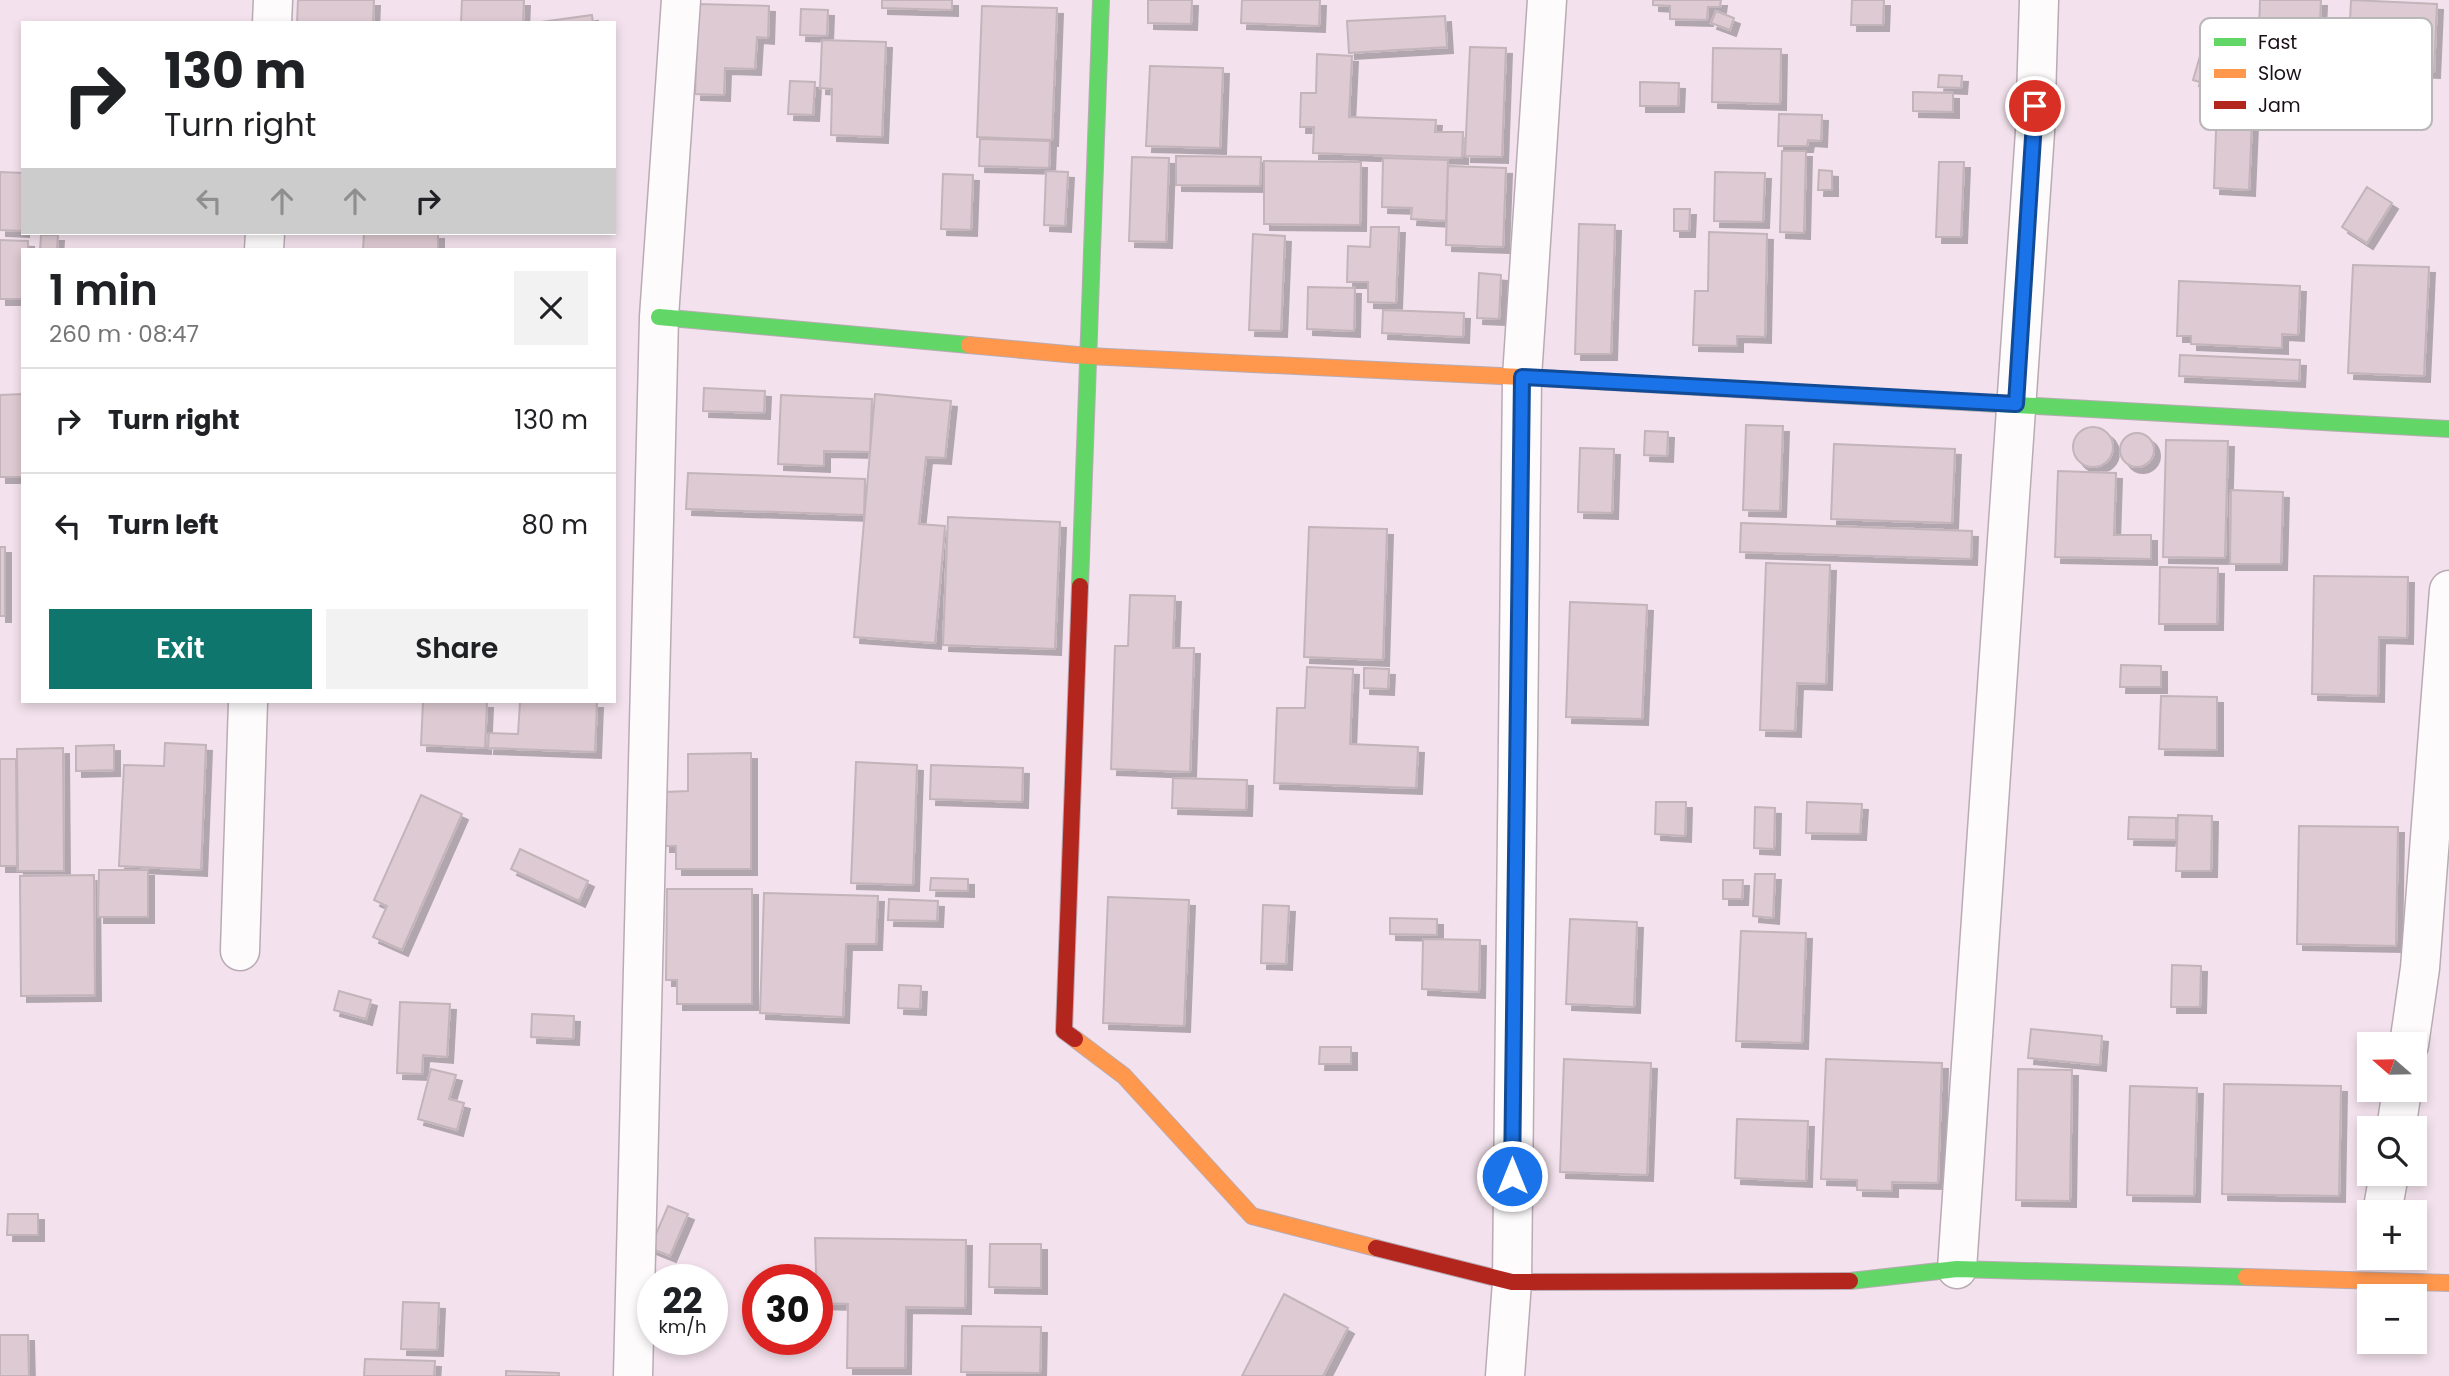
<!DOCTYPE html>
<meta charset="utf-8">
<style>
:root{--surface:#fff;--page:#f2f2f2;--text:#202124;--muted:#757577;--line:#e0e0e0;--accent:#0f766e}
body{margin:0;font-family:Poppins,sans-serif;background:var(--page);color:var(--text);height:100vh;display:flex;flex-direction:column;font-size:26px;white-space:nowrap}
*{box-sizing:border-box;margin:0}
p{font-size:23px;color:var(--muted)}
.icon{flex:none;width:38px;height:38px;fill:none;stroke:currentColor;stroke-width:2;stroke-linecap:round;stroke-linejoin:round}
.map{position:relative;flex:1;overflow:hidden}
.details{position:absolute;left:21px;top:248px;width:595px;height:455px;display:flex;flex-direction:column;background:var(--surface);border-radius:0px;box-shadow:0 4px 10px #0003}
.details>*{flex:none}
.top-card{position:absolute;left:21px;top:21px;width:595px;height:214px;border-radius:0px;box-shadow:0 4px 10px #0003;background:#fff;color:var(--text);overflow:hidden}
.needle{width:46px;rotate:290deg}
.controls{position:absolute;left:2357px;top:1032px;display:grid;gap:14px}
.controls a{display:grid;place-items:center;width:70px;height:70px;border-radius:0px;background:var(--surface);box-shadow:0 4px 10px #0003;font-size:35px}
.speed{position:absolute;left:637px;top:1264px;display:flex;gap:14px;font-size:35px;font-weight:700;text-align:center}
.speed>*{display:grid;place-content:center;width:91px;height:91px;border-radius:50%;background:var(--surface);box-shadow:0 4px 10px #0003;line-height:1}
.speed small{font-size:18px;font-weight:400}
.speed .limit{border:10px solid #d22;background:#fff;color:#111}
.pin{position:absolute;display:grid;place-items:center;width:60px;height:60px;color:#fff;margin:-30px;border:4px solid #fff;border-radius:50%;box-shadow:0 2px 7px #0007}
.me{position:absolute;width:77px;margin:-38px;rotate:0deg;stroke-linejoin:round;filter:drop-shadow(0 0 5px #0008)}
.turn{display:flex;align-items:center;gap:24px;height:147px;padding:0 28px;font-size:32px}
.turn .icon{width:91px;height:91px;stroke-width:2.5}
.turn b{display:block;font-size:49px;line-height:60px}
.lanes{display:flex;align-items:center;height:66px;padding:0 28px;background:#0003;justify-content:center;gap:35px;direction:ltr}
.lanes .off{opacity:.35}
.round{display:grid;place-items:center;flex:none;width:74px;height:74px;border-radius:0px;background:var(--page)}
.overview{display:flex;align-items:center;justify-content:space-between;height:119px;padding:0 28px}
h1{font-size:42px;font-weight:600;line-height:52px}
.button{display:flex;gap:14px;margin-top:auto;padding:14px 28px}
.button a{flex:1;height:80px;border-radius:0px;background:var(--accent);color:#fff;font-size:28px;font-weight:600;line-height:80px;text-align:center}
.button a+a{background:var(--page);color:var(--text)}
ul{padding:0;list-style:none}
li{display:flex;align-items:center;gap:21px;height:105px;padding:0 28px;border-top:2px solid var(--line)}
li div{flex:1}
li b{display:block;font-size:26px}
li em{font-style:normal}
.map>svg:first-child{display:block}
.building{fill:#decad2;stroke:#c3b4ba;stroke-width:2;filter:url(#shadow)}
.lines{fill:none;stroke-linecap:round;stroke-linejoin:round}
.street-casing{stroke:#b9abb4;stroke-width:41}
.fast-casing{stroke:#b9abb4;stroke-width:18}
.slow-casing{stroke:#b9abb4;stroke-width:18}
.jam-casing{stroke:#b9abb4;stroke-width:18}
.street{stroke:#fdfbfc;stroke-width:38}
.fast{stroke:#63d668;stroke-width:16}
.slow{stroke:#ff974d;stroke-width:16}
.jam{stroke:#b3261e;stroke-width:16}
.route-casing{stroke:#114b97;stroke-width:18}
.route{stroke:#1a73e8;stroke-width:12}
.key{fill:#fff;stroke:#bab7b9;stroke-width:2}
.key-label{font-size:19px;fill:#190f16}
</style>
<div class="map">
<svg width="2449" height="1376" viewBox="0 0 2449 1376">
<defs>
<filter id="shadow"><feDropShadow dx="6" dy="6" stdDeviation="0" flood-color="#0004"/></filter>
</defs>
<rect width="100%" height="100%" fill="#f3e2ed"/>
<path class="building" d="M298,0H374L373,23H297Z
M462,0H524L523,23H461Z
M882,0H952V10L882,8Z
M1148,0H1192L1191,24L1148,23Z
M1242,0H1320L1319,26L1241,23Z
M1653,0H1721L1720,7H1708L1707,20L1670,19V6L1653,5Z
M1852,0H1884L1883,25H1851Z
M2260,0H2321L2318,66L2258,63Z
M2351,0L2437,4L2434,72L2329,68L2330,41L2349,42Z
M698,4L769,6L768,38L757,37L755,69L725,68L724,95L695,94Z
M982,6L1057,8L1052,140L977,137Z
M801,9L828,10L827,36L800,35Z
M1716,11L1734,18L1730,30L1711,23Z
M592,15L593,23H534Z
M1445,16L1447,47L1349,53L1347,21Z
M822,40L886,42L882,137L831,135L832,89L820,88Z
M1470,47L1506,48L1502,157L1465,156Z
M1713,48L1781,49L1780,104L1712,102Z
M1317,54L1352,56L1349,117L1436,120L1435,132H1463L1462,158L1313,153L1314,127H1300L1301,93H1316Z
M2200,56L2220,62L2213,86L2193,80Z
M1150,66L1223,68L1220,148L1146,146Z
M2218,74L2254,75L2249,190L2214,188Z
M1939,75L1962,76L1961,88L1938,87Z
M790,81L815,82L813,115L788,114Z
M1640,82L1679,83L1678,106H1640Z
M1913,92L1953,93V112L1913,111Z
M1779,114L1822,115L1821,141L1808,140L1807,146H1778Z
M980,139L1050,141L1049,168L979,166Z
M1782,151H1806L1804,233L1780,232Z
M1176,156L1261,157L1260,186L1176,185Z
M1132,157L1169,158L1166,242L1129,241Z
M1383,158L1448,160L1446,221L1411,219L1412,208L1382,207Z
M1264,161L1361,162L1360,225L1264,224Z
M1939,162H1964L1961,237H1936Z
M1448,166L1506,168L1503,247L1446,245Z
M1819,170L1832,171V190H1818Z
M1046,171L1068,172L1065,226L1044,225Z
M0,172L23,173V231L0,230Z
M1715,172L1765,173L1763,222L1714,221Z
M943,174L973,175L971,230L941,229Z
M2367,187L2392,203L2367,243L2342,227Z
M1674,209H1690L1689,231H1674Z
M1579,224L1615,225L1611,354H1575Z
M1371,227H1399L1396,303L1368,302V282H1347L1348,246L1370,247Z
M1709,232L1767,234L1765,337L1737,336V346L1693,345L1695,291H1708Z
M364,233H438V250H363Z
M1253,234L1285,236L1281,331L1249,330Z
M41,235H58L57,250H40Z
M0,240L28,241V250H23V299H0Z
M2353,265L2429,267L2424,376L2348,373Z
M1479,273L1501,275L1499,319L1477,318Z
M2179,281L2300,286L2298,335L2282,334V348L2191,344V336H2177Z
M1308,287L1355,288L1354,331L1307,329Z
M1383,310L1464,313L1463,337L1382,333Z
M2180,355L2300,360L2299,381L2179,376Z
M704,388L765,391L764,413L703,411Z
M23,394V477H0V395Z
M875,394L951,401L945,458L926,457L919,524L945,526L935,643L854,637Z
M781,395L872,399L870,452L824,451V466L778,464Z
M1746,425L1783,426L1780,511L1743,510Z
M2073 447a20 20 0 1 1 40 0a20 20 0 1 1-40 0Z
M1645,431L1668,432L1667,456L1644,455Z
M2120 450a17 17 0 1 1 34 0a17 17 0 1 1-34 0Z
M2166,440L2228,441L2225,558L2163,557Z
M1834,444L1955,449L1952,523L1831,519Z
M1580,448L1614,449L1612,513L1578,512Z
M2058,471L2116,473L2114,535H2151V559L2055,557Z
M688,473L865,479L864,515L686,509Z
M2231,490L2283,492L2281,564H2230Z
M948,517L1060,522L1055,649L943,645Z
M1741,523L1972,531L1971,559L1740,552Z
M1309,527L1387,529L1383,660L1304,657Z
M0,547H5V616H0Z
M1766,563L1830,565L1826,684L1797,683L1795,731L1760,730Z
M2160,567L2218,568L2217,624H2159Z
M2314,576L2408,577L2407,638L2379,637L2378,696L2312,694Z
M1130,595L1175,596L1173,648H1194L1190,772L1111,769L1115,646H1128Z
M1570,602L1647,605L1642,719L1566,717Z
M2121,665L2161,666V687H2120Z
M1307,667L1353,669L1350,744L1418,747L1416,788L1274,783L1277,708H1305Z
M1364,668L1389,669L1388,689L1364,688Z
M2161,696L2217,697V750L2159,749Z
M423,702H487L485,748L421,745Z
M520,702H597L595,752L488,748L489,733L518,734Z
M165,743L206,745L201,870L119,866L124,765L164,766Z
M114,745V770L76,771V746Z
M63,748L64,871H18L17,749Z
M751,753V869H676V846H664L665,792L688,791V754Z
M0,759H16L17,866H0Z
M856,762L917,765L913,885L851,883Z
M931,765L1023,768L1022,802L930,799Z
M1173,778L1247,780L1246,810L1172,808Z
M421,795L462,814L402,950L373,937L387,906L374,900Z
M1656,802H1686L1685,836L1655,834Z
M1807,802L1862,804L1860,834L1806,833Z
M1755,807L1775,808L1774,849L1754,848Z
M2178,815L2212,816L2211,871H2176Z
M2129,817L2176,818V840L2128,839Z
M2299,826L2398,827L2396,946L2297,944Z
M520,849L588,881L579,901L511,869Z
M99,870H148V917H98Z
M1755,874H1775L1773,918L1753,916Z
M94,875L95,995L21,996L20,876Z
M931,878L968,879V891L930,890Z
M1723,880H1743L1742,899H1723Z
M667,889H752V1004H677V980H666Z
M764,893L878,896L876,944H846L843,1017L760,1013Z
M1108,897L1189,900L1184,1026L1103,1023Z
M889,899L938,901L937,921L888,920Z
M1263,905L1289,906L1286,964L1261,963Z
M1390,918L1437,919V935L1390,934Z
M1570,919L1637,922L1634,1007L1566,1004Z
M1741,931L1806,933L1802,1043L1736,1041Z
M1423,939L1480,940L1479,992L1422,989Z
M2172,965L2201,966L2200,1007H2171Z
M899,985L921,986L920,1009L898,1008Z
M339,991L371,1000L366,1019L334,1010Z
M400,1002L450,1004L447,1057L423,1055L422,1074L397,1073Z
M532,1014L574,1016L573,1039L531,1037Z
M2031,1029L2102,1036L2100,1065L2028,1058Z
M1320,1047H1351V1064H1319Z
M1564,1059L1651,1063L1647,1175L1560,1172Z
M1826,1059L1942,1063L1938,1183L1892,1182V1191L1857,1190V1180L1821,1179Z
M431,1069L456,1075L449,1099L464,1103L457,1130L418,1119Z
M2018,1069L2072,1070L2070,1201L2016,1200Z
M2224,1084L2341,1086L2339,1196L2222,1194Z
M2130,1086L2197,1088L2194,1196L2127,1195Z
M1737,1119L1808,1121L1806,1181L1735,1178Z
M668,1206L688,1214L670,1256L650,1248Z
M8,1214H38V1235H7Z
M815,1238L966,1240L965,1308L906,1307L905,1368H847L848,1304L817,1303Z
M990,1244H1041V1288L989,1287Z
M1284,1294L1348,1328L1323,1376H1242Z
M403,1302L439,1303L437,1350L401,1349Z
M962,1326L1041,1327L1040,1373L961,1372Z
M0,1335H28L29,1376H0Z
M365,1359L435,1361L434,1376H364Z
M506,1371L559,1373V1376H506Z"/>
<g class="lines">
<defs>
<path id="street" d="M272,23L273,0
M264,250L265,233
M240,951L248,702
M2409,1045L2420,968L2449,590
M2396,1129L2402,1090
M2382,1213L2389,1174
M1957,1269L2035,132L2039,0
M633,1376L659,317L681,0
M1505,1376L1512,1282L1522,377L1547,0"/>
<path id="fast" d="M659,317L969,345
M1820,394L2449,429
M1080,586L1101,0
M1850,1281L1957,1269L2246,1277"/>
<path id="slow" d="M969,345L1088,356L1542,378
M1075,1039L1124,1076L1252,1216L1376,1248
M2246,1277L2449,1283"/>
<path id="jam" d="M1542,378L1820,394
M1075,1039L1064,1031L1080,586
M1376,1248L1512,1282L1850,1281"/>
</defs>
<use href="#street" class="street-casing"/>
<use href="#fast" class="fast-casing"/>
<use href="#slow" class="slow-casing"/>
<use href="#jam" class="jam-casing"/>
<use href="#street" class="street"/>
<use href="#fast" class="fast"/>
<use href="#slow" class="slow"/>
<use href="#jam" class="jam"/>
</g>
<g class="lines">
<defs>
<path id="route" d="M1512,1176L1522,377L2016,404L2035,106"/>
</defs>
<use href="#route" class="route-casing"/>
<use href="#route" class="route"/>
</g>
<rect x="2200" y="18" width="232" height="112" rx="10" class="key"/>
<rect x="2214" y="38" width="32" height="8" fill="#63d668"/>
<rect x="2214" y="69" width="32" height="9" fill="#ff974d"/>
<rect x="2214" y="101" width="32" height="8" fill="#b3261e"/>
<g class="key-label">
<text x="2258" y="49">Fast</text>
<text x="2258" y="80">Slow</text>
<text x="2258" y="112">Jam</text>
</g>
</svg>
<div class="controls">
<a><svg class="needle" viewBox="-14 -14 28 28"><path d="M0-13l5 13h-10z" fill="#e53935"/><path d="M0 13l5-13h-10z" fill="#757577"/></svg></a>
<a><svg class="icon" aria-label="search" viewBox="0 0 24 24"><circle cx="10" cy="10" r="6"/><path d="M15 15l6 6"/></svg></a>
<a>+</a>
<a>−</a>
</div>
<div class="speed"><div>22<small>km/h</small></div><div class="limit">30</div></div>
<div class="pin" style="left:2035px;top:106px;background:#d93025"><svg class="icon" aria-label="arrive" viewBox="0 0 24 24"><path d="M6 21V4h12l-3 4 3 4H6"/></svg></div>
<svg class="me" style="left:1512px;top:1176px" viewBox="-20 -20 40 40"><circle r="17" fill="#1a73e8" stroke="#fff" stroke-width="3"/><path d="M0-11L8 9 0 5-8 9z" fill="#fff"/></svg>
<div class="top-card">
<div class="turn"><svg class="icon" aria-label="right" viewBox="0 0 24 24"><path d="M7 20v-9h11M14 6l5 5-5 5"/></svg><div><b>130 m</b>Turn right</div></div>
<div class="lanes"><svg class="icon off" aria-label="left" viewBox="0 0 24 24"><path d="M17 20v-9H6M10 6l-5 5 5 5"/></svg><svg class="icon off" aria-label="ahead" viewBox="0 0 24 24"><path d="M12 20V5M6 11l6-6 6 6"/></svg><svg class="icon off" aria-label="ahead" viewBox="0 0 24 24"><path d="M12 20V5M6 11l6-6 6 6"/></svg><svg class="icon" aria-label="right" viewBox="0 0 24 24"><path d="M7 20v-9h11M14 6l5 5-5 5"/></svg></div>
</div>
<section class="details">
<div class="overview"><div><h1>1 min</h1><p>260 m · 08:47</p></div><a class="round"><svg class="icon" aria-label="close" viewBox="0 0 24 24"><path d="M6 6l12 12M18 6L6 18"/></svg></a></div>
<ul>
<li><svg class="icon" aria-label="right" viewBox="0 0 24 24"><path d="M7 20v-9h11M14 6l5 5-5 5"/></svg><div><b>Turn right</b></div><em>130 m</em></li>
<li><svg class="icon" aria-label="left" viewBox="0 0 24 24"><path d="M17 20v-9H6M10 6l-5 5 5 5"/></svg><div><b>Turn left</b></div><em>80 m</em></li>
</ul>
<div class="button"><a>Exit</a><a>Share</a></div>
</section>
</div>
